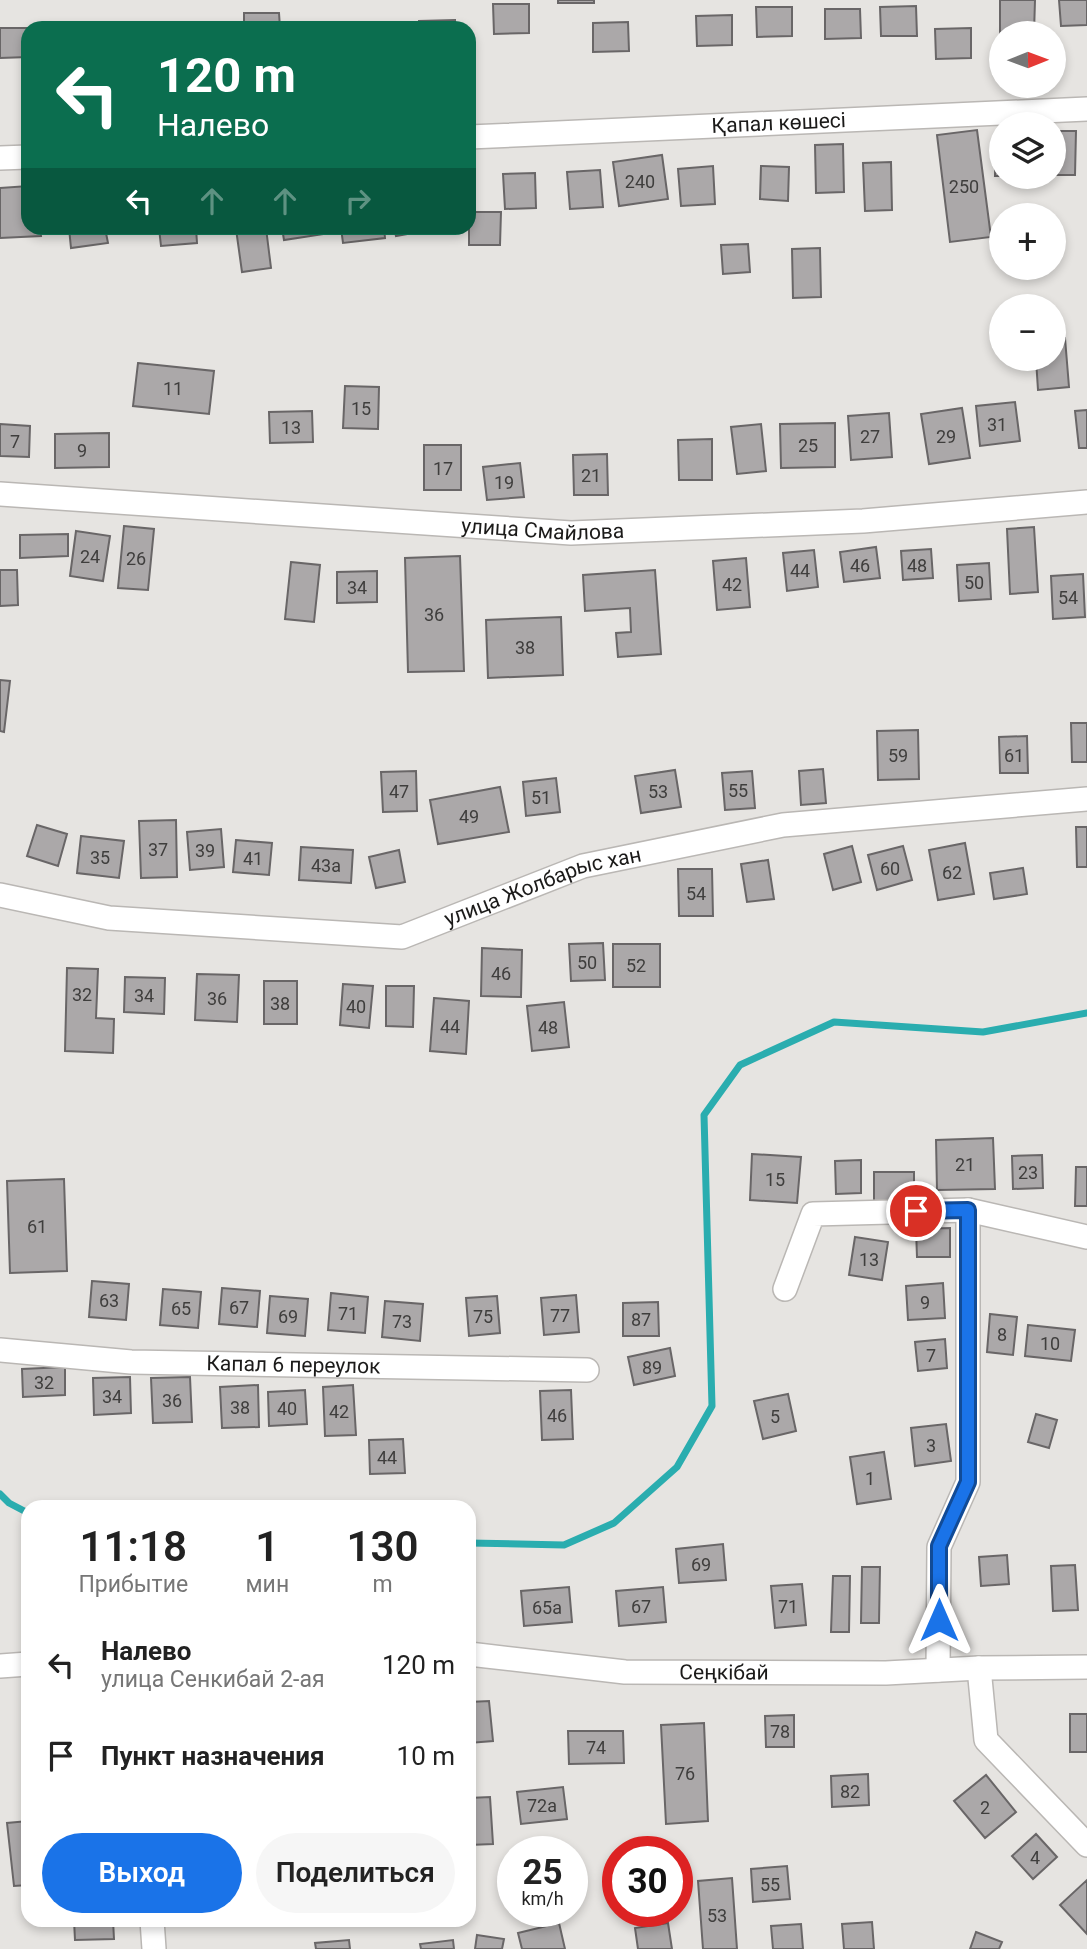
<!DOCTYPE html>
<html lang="ru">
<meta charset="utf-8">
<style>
:root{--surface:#fff;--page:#f6f6f6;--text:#222;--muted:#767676;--accent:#1a73e8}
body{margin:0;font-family:Roboto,sans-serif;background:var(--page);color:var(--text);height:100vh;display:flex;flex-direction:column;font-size:26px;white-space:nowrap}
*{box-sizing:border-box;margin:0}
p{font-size:23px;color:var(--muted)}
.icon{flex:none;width:38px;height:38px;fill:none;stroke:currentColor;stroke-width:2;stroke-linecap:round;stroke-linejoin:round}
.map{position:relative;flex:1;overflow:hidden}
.details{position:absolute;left:21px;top:1500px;width:455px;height:427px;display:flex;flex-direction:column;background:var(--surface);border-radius:21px;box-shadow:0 4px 10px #0003}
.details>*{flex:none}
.top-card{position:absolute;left:21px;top:21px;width:455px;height:214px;border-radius:21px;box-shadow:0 4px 10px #0003;background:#0b6e4f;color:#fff;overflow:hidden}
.needle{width:46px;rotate:89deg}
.fabs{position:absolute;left:989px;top:21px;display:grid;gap:14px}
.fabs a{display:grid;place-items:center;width:77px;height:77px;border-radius:50%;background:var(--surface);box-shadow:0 4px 10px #0003;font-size:35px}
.speed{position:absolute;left:497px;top:1836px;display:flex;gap:14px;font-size:35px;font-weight:700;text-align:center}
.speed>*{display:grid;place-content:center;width:91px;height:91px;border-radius:50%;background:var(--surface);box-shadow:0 4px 10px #0003;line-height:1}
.speed small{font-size:18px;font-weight:400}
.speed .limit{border:10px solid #d22;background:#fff;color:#111}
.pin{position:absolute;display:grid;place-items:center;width:60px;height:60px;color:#fff;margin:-30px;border:4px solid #fff;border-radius:50%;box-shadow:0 2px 7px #0007}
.me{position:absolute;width:77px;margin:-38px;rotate:0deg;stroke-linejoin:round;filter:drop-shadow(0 0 5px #0008)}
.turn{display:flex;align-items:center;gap:24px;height:147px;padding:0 21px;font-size:32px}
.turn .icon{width:91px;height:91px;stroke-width:2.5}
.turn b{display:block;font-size:49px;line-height:60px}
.lanes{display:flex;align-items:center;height:66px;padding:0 21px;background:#0003;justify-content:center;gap:35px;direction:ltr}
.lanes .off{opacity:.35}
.eta{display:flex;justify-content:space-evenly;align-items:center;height:119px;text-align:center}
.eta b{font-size:42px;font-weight:600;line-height:49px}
.button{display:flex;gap:14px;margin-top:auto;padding:14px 21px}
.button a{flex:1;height:80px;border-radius:42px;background:var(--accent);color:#fff;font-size:28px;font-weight:600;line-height:80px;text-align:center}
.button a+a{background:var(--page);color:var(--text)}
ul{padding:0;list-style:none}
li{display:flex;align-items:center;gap:21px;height:91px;padding:0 21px}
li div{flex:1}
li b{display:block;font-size:26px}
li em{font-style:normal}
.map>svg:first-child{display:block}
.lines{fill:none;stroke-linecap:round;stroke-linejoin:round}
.stream{stroke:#2aadaf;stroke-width:7}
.building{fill:#aba8a9;stroke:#696667;stroke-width:2}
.minor-casing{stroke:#bab7b4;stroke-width:26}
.minor{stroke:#fff;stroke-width:23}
.route-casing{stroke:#114b97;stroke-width:18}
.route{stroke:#1a73e8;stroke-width:12}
.labels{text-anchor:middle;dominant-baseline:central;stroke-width:5;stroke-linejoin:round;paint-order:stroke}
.number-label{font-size:18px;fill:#3f3e3d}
.street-label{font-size:21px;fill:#1b1a19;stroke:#f4f1ee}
</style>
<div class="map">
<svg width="1087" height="1949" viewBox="0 0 1087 1949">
<rect width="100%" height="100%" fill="#e6e4e1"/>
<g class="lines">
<path class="stream" d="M0,1494L9,1503L28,1513
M469,1543L564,1545L614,1523L677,1467L712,1406L704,1115L740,1065L834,1022L983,1032L1087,1013"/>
</g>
<path class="building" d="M558,0H594V3H558Z
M1000,0H1035L1034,33H1000Z
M1059,0H1087V25L1061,26Z
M493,4H529V33L494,34Z
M916,6L917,36H881L880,7Z
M756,7H792V36L757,37Z
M825,9H860L861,38L825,39Z
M244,13H279L280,28H244Z
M732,15V45L697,46L696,16Z
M455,20V28H419V21Z
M628,22L629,51L593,52V23Z
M88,25V28H52V26Z
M0,28H32H28V57L0,58Z
M971,28V58L936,59L935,29Z
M977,130L991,237L950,242L937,135Z
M1054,131H1076L1075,175H1054Z
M996,134H1001V176H995Z
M843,144L844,192L816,193L815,145Z
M662,155L668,199L619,206L613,162Z
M891,162L892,210L865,211L863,163Z
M713,166L715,204L681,206L678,169Z
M761,166L789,167L788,201L760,199Z
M600,170L603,207L570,209L567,172Z
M535,173L536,208L505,209L503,174Z
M28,186V228H40L41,236L0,238V188Z
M469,212H501L500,245H469Z
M69,228H105L108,243L71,248Z
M159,228H196L197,243L161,246Z
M266,228L271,268L242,272L236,229Z
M282,228H323L324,234L284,240Z
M341,228H384L385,238L343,243Z
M394,228H440L396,236Z
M748,244L750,272L723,274L721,245Z
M820,248L821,297L793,298L792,249Z
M1065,338L1069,387L1038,390L1036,359H1054V339Z
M138,363L214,371L209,414L133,406Z
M345,386L379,387L378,429L343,428Z
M1015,402L1020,441L980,446L976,406Z
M962,408L970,458L929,464L921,414Z
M1087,410V448H1079L1075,411Z
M312,411L313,442L270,443L269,412Z
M889,413L892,457L851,460L848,416Z
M835,423V467L781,468L780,424Z
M0,424L30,426L29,457L0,456Z
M761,424L766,471L737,474L731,427Z
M109,433V467L55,468V434Z
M712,439V480H679L678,440Z
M424,445H461V490H424Z
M607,454L608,495H574L573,455Z
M520,463L524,497L487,500L483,467Z
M124,526L154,529L148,590L118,588Z
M1034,527L1038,592L1010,594L1007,529Z
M76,531L110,536L103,581L70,576Z
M68,534V556L20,558V535Z
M876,547L880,578L844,582L840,552Z
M931,549L933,578L903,580L901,551Z
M814,550L818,587L787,591L783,553Z
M460,556L464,671L408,672L405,558Z
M746,558L750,607L717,610L713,561Z
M291,562L320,565L314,622L285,619Z
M989,563L991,599L959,601L957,565Z
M0,570H17L18,605L0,606Z
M655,570L661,654L618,657L616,633L631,632L630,608L585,611L583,575Z
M377,571V602L337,603V572Z
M1083,574L1085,617L1053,619L1051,576Z
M561,617L563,675L488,678L486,620Z
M0,680L10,681L4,732L0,731Z
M1071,723H1087V762H1072Z
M918,730L919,779L878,780L877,731Z
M1027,736L1028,773H1000L999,737Z
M823,769L826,803L801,805L799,771Z
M675,770L681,807L641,813L635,776Z
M416,771L417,811L383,812L381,772Z
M752,771L755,808L725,810L722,773Z
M556,778L560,812L526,816L523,782Z
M500,787L509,832L438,844L430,800Z
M176,820L177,877L141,878L139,821Z
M37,825L67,834L58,866L27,856Z
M1076,827H1087V867H1077Z
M221,829L224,867L190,870L187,832Z
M81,836L124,841L119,878L77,873Z
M236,840L272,843L269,875L233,872Z
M965,843L974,894L938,900L929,850Z
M852,846L861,882L833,890L824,854Z
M903,846L912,880L877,890L868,855Z
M301,847L353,850L351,883L299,880Z
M399,850L405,882L376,888L369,857Z
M768,860L774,899L747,902L741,864Z
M1023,868L1027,894L994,899L990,873Z
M678,869H712L713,916H679Z
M603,943L605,980L571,981L569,944Z
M613,944H660V987H613Z
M482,948L522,950L521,997L481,996Z
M67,968L98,969L96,1018L114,1019L113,1053L65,1051Z
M197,974L239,975L237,1022L195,1020Z
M125,977L165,978L164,1014L124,1012Z
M264,981H297V1024H264Z
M343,984L373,986L369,1028L340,1025Z
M386,986H414L413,1027L386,1026Z
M434,998L469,1001L466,1054L430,1051Z
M564,1002L569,1047L532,1051L527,1006Z
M993,1138L995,1189L937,1190L936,1140Z
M752,1154L801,1157L797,1203L750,1200Z
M1042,1155L1043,1188L1013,1189L1012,1156Z
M861,1160V1193L836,1194L835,1161Z
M1076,1167H1087V1206H1075Z
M874,1172H914V1204H874Z
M64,1179L67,1271L10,1273L7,1181Z
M950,1228V1257H917L916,1229Z
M855,1237L888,1242L882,1280L849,1275Z
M92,1281L129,1284L126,1320L89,1317Z
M943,1283L945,1318L908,1320L906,1286Z
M222,1288L260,1291L257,1327L219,1324Z
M163,1289L201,1292L198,1328L160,1325Z
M331,1293L368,1297L365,1333L328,1330Z
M576,1295L579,1332L544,1335L541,1298Z
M270,1296L308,1299L305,1336L267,1333Z
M497,1296L500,1333L469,1336L466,1298Z
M385,1301L423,1304L420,1341L382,1337Z
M658,1302L659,1336H623V1303Z
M990,1314L1017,1317L1013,1355L987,1352Z
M1028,1325L1075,1330L1071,1361L1025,1356Z
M945,1339L947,1368L918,1371L915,1342Z
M670,1348L675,1376L634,1385L628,1357Z
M65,1367V1395L23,1397L22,1369Z
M130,1377L131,1413L94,1415L93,1378Z
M190,1377L192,1422L153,1423L151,1378Z
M258,1385L259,1427L222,1428L220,1387Z
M353,1385L356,1435L325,1436L323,1387Z
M305,1390L307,1424L269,1426L268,1392Z
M571,1390L573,1439L542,1440L540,1391Z
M788,1394L796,1431L763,1439L754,1401Z
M1036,1414L1057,1420L1049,1448L1028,1442Z
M946,1424L951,1461L915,1466L911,1428Z
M403,1439L405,1473L370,1474L369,1440Z
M884,1452L891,1499L857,1504L850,1457Z
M723,1544L726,1580L679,1583L676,1549Z
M1007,1555L1009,1584L981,1586L979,1557Z
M1075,1565L1078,1610L1053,1611L1051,1566Z
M862,1567H880L879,1623H861Z
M833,1576H850L849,1632H831Z
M802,1584L806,1625L775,1628L771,1586Z
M569,1587L572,1622L524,1626L521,1591Z
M663,1587L666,1622L619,1626L616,1591Z
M489,1701L493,1741L469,1743V1702Z
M1070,1714H1087V1752H1070Z
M794,1715V1747H766L765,1716Z
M704,1723L708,1821L666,1824L661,1725Z
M568,1731H623L624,1763L569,1764Z
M868,1774L869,1805L832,1807L831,1776Z
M986,1775L1016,1812L985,1838L954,1801Z
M563,1787L567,1819L521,1824L517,1792Z
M490,1797L493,1844L469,1845V1798Z
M28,1821V1885L14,1886L7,1823Z
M1036,1834L1057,1857L1033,1879L1012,1856Z
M787,1866L790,1899L753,1902L751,1869Z
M732,1878L737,1949H703L698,1881Z
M1087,1880V1934L1060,1905Z
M74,1920H113L114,1939L75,1940Z
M872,1922L874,1949H844L842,1924Z
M559,1923L565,1949H522L518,1933Z
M668,1923L672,1949H638L635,1928Z
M801,1924L803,1949H773L771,1926Z
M976,1932L1002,1942L999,1949H970Z
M477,1935L504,1939L502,1949H475Z
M349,1940L350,1949H316L315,1943Z
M453,1940L454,1949H421L420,1944Z"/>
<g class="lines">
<defs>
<g id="minor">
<path id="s1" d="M469,137L1087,109"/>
<path d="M0,158L28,157"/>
<path id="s2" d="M0,494L571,533L863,521L1087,502"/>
<path id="s3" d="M0,895L109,918L402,937L583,866L783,825L1087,799"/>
<path d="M785,1289L813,1214L968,1210L1087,1237"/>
<path id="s4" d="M0,1350L131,1362L587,1370"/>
<path id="s5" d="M469,1654L625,1672L886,1673L979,1668L1087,1667"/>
<path d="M0,1666L28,1664"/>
<path d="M979,1668L986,1740L1087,1845"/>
<path d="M938,1670L939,1547L968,1482V1210"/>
<path d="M152,1920L154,1949"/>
</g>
</defs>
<use href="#minor" class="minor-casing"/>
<use href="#minor" class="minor"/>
</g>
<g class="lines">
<defs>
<path id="route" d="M916,1211L968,1210V1482L939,1546V1620"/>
</defs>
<use href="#route" class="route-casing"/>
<use href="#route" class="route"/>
</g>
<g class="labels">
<g class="number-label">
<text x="640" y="181">240</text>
<text x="964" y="186">250</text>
<text x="173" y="388">11</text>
<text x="361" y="408">15</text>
<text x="997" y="424">31</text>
<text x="291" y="427">13</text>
<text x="870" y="436">27</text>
<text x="946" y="436">29</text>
<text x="15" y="441">7</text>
<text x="808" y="445">25</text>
<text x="82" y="450">9</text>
<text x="443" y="468">17</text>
<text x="591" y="475">21</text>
<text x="504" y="482">19</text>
<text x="90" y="556">24</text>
<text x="136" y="558">26</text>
<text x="860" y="565">46</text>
<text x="917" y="565">48</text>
<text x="800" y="570">44</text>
<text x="974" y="582">50</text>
<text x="732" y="584">42</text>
<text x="357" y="587">34</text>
<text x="1068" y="597">54</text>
<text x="434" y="614">36</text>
<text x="525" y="647">38</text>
<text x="898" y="755">59</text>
<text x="1014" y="755">61</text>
<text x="738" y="790">55</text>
<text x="399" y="791">47</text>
<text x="658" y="791">53</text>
<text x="541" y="797">51</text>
<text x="469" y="816">49</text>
<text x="158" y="849">37</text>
<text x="205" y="850">39</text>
<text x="100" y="857">35</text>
<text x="253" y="858">41</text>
<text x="326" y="865">43а</text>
<text x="890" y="868">60</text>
<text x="952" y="872">62</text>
<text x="696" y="893">54</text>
<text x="587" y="962">50</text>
<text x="636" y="965">52</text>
<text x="501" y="973">46</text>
<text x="82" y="994">32</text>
<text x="144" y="995">34</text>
<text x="217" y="998">36</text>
<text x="280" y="1003">38</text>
<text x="356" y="1006">40</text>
<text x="450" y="1026">44</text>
<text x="548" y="1027">48</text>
<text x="965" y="1164">21</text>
<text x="1028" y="1172">23</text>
<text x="775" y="1179">15</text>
<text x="37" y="1226">61</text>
<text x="869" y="1259">13</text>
<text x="109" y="1300">63</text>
<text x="925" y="1302">9</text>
<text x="239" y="1307">67</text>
<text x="181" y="1308">65</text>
<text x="348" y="1313">71</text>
<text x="560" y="1315">77</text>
<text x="288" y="1316">69</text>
<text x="483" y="1316">75</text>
<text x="641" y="1319">87</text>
<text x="402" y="1321">73</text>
<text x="1002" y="1334">8</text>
<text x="1050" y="1343">10</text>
<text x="931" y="1355">7</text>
<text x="652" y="1367">89</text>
<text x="44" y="1382">32</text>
<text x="112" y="1396">34</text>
<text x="172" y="1400">36</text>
<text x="240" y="1407">38</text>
<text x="287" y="1408">40</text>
<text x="339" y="1411">42</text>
<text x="557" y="1415">46</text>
<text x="775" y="1416">5</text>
<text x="931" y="1445">3</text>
<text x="387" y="1457">44</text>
<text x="870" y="1478">1</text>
<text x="701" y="1564">69</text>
<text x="641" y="1606">67</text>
<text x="788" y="1606">71</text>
<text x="547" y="1607">65а</text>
<text x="780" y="1731">78</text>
<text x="596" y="1747">74</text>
<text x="685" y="1773">76</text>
<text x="850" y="1791">82</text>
<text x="542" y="1805">72а</text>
<text x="985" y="1807">2</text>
<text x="1035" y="1857">4</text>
<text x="770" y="1884">55</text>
<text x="717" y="1915">53</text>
</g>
<g class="street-label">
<text stroke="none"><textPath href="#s1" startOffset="310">Қапал көшесі</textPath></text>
<text stroke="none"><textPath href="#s2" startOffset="544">улица Смайлова</textPath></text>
<text stroke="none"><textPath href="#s3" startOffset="555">улица Жолбарыс хан</textPath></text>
<text stroke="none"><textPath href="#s4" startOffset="294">Капал 6 переулок</textPath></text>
<text stroke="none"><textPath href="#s5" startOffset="256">Сеңкібай</textPath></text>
</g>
</g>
</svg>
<div class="fabs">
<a><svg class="needle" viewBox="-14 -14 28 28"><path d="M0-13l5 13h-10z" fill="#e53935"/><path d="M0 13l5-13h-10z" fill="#767676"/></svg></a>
<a><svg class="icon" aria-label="layers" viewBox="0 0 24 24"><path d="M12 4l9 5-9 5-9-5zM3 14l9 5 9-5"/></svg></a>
<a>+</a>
<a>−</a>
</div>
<div class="speed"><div>25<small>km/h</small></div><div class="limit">30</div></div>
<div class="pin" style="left:916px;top:1211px;background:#d93025"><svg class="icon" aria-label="arrive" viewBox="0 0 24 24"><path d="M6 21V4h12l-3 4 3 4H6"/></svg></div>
<svg class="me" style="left:939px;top:1620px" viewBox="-20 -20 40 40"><path d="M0-17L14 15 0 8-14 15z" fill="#1a73e8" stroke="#fff" stroke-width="4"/></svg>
<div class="top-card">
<div class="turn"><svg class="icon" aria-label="left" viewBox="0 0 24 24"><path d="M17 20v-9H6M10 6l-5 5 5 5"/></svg><div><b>120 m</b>Налево</div></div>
<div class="lanes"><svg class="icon" aria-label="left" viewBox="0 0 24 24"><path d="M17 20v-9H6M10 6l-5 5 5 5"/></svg><svg class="icon off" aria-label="ahead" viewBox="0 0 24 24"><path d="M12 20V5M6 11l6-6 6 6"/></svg><svg class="icon off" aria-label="ahead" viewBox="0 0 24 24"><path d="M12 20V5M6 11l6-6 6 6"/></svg><svg class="icon off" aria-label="right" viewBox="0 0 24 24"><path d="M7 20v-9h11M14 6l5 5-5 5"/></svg></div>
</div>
<section class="details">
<div class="eta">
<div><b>11:18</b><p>Прибытие</p></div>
<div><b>1</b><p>мин</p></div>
<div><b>130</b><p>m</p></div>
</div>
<ul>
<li><svg class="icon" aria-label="left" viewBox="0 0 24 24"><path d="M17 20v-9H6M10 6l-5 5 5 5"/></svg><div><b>Налево</b><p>улица Сенкибай 2-ая</p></div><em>120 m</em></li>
<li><svg class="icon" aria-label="arrive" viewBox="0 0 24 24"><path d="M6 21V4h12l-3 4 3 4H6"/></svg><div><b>Пункт назначения</b></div><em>10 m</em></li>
</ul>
<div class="button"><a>Выход</a><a>Поделиться</a></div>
</section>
</div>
